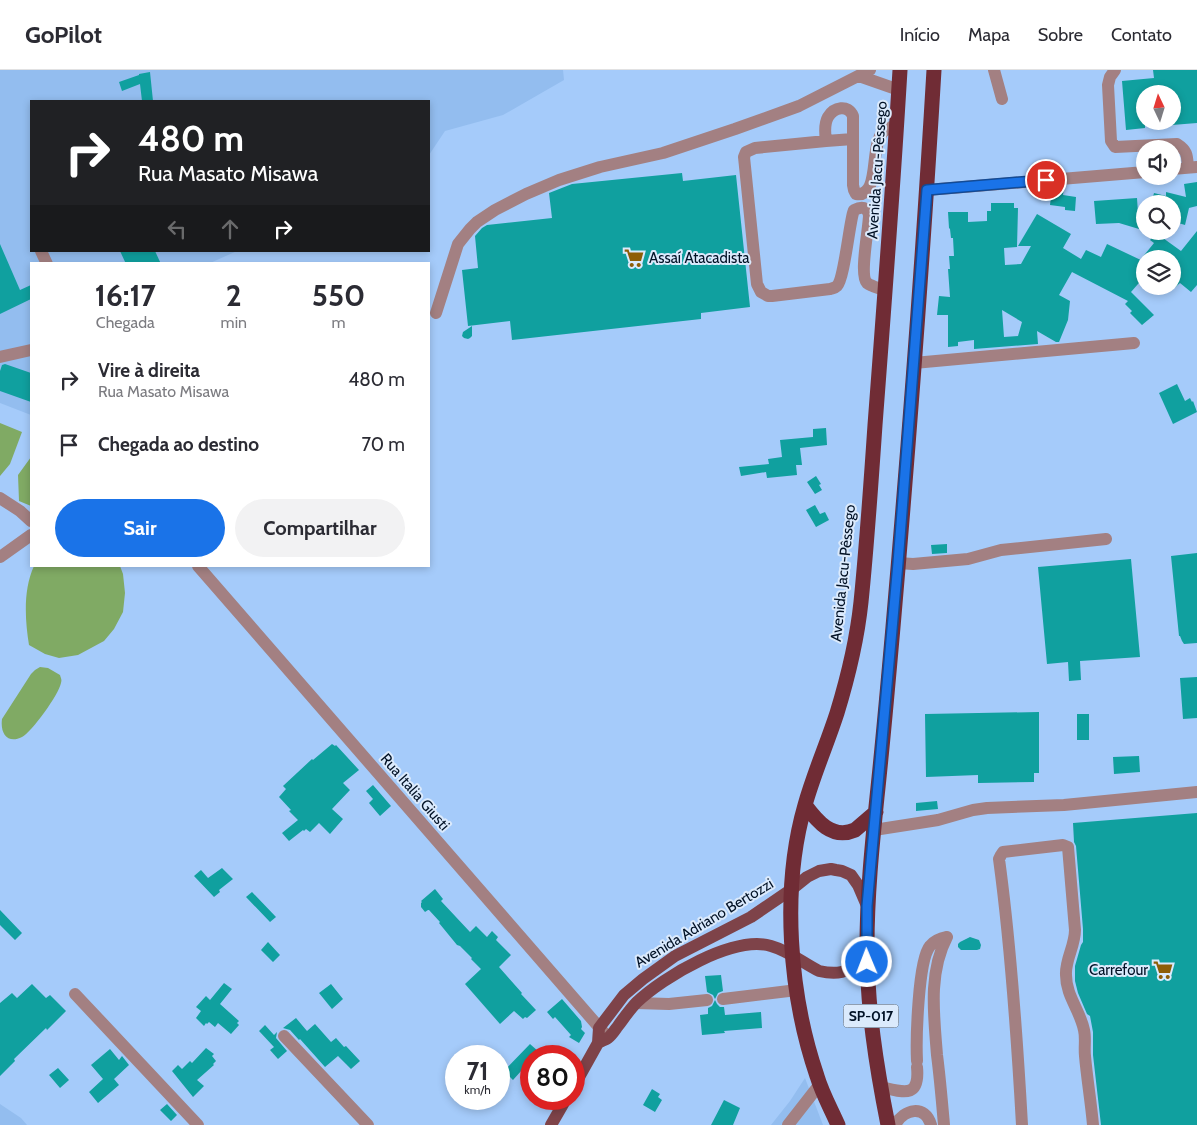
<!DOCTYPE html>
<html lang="pt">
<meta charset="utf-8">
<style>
:root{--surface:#fff;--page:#f2f2f3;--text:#2b2b33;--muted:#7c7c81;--line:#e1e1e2;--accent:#1a73e8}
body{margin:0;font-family:Cabin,sans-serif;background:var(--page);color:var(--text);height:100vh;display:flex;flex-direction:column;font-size:19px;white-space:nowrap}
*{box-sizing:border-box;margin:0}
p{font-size:16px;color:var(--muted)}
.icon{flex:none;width:28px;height:28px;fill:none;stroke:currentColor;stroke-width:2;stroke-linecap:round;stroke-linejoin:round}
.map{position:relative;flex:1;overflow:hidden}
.details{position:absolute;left:30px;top:192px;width:400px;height:305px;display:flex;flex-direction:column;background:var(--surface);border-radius:0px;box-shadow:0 2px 8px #0003}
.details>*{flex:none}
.banner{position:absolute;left:30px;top:30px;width:400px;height:152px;border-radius:0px;box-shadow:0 2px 8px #0003;background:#202124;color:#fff;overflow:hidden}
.needle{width:32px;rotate:356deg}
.fabs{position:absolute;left:1136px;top:15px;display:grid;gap:10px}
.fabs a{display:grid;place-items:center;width:45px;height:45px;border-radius:50%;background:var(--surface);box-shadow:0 2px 8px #0003;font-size:25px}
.speed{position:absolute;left:445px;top:975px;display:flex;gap:10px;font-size:25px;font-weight:700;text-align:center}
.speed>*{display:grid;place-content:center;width:65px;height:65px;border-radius:50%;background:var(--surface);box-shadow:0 2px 8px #0003;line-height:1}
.speed small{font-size:12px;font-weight:400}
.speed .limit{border:8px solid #d22;background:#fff;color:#111}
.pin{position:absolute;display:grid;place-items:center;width:42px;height:42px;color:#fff;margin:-21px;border:2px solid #fff;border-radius:50%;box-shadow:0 1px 5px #0007}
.me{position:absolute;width:55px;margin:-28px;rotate:359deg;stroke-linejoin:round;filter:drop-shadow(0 0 4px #0008)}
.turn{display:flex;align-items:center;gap:18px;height:105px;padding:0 25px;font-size:22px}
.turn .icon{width:65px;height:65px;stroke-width:2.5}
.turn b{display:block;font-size:35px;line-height:42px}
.lanes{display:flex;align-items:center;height:48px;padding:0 25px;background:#0003;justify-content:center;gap:25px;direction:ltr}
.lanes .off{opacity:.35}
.eta{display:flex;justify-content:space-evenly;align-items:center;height:85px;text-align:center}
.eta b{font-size:30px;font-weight:700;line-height:35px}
.cta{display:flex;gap:10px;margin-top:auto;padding:10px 25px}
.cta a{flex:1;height:58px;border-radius:30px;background:var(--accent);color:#fff;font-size:20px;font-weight:700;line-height:58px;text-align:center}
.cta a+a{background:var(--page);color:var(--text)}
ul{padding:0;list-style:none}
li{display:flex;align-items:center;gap:15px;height:65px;padding:0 25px}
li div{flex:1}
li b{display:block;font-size:19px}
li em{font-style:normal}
header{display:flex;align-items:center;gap:30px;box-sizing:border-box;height:70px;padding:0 25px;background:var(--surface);border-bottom:1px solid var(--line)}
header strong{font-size:24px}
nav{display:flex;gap:28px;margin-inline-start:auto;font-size:18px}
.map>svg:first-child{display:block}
.built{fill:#93bdef}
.water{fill:#80aa64}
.building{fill:#10a09f;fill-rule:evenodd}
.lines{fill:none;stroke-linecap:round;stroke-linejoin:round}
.minor{stroke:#a38082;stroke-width:12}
.major{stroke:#7e4349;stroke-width:12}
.highway{stroke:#702c35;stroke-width:15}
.route-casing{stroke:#114b97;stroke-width:12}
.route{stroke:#1a73e8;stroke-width:9}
.labels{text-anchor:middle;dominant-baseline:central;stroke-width:4;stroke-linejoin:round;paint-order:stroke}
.shield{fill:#dbeafc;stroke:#435366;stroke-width:1}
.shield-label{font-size:14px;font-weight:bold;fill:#021226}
.street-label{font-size:15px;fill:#021226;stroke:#dbeafc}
.poi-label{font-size:15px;fill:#021226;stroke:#dbeafc;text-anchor:start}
</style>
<header>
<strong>GoPilot</strong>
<nav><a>Início</a><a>Mapa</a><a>Sobre</a><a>Contato</a></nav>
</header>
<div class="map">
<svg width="1197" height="1055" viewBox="0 0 1197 1055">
<rect width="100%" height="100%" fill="#a5cbfa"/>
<path class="built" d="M0,0H563L564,10L503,45L445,61L429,85V31H31V181H237L208,194H31V345L0,333Z
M805,1008L823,1055H771L790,1031Z
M0,1034L21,1048L27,1055H0Z"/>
<path class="water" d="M0,353L22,362L10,394L0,406Z
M31,387V436L19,431L18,405Z
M34,496H120L123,504L125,523L123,542L114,559L104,571L78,585L59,588L45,584L29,575C25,550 23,520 34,496Z
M40,597L48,598L60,605C61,609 62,609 61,613C59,624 32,662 22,667C8,674 0,664 2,649L31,604L35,600Z"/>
<path class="building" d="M1153,0H1197V53L1172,55V24H1145V58L1126,60L1122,11L1154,8Z
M150,2L153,31H142L140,14L122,21L119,12L139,5V4Z
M682,103L683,111L736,105L750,237L701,243V249L512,270L510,251L468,256L462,200L478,198L475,166L482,158L487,155L552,148L549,123L572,114Z
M1197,112V136L1189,138L1185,155L1172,151V134H1151L1154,123L1166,126V122L1186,127L1184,114Z
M1058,117L1064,118L1063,125L1076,127L1075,141L1065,140V137L1050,135L1052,118Z
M1137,128L1139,159L1119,153L1096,154L1094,131Z
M991,133H1014V138H1018L1017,177L1004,178L1005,195L1021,194L1031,176H1018L1037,144L1071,164L1063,178L1081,189L1086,180L1101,187L1107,174L1145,192V206L1131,222L1154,245L1142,255L1130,243L1132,241L1125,234L1128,231L1072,202L1059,225L1070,231L1068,250L1059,272H1056L1037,261L1038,274L974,279V270L958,272V276L948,277V245H937L939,226L950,227L948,199H950L949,186H954L953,168H951L950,159L949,158L948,142H968V152L987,151V141H991ZM1002,240L1022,252L1018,266L1004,267Z
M1197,161V215L1191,222L1180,213L1172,220V189H1141L1154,173L1150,170L1156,163L1181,181Z
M0,174L20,220L31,215V229L0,244Z
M120,181H155L161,194H126Z
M472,256V266L470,268L468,269L464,268L462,266L463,262Z
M5,294L31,303V332L0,321V301L2,295Z
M1177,314L1185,331L1190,328L1192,332L1193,331L1197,342L1173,354L1159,323Z
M826,358L827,375L800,378L802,395H796L797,405L767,408L766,402L741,406L739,397L769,394L768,389L782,387L780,370L813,367V359Z
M816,406L821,414L819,415L822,420L815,424L807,412Z
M815,435L820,444L825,442L829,450L816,457L806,440Z
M947,474V483L932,484L931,475Z
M1197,483V573L1184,574L1182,571L1180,566H1179L1171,486Z
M1131,489L1140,587L1080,591L1081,610L1069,611L1068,592L1047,594L1038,497Z
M1197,607V648L1183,649L1180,608Z
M1039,642V703H1034V712L978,713V705L926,707L925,644Z
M1077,644H1089V670H1077Z
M332,674L335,676L336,675L359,700L343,713L350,720L332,739L343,749L330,764L319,753L310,762L306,759L304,761L303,760L289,771L282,763L298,750L289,741L291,740L279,727L286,719L283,716L312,689L313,690Z
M1139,686L1140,702L1114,704L1113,687Z
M373,715L391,736L380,746L369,733L373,729L366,721Z
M937,731L938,739L916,741V733Z
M1197,743V1055H1101L1093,985V962L1090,946L1087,944L1078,923L1075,911V896L1081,875L1083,872V859L1076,776L1074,772L1073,753Z
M222,798L233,809L219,820L220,822L214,827L194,806L201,800L208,808Z
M435,819L443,829L441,831L470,862L476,856L487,867L492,861L498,867L496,870L511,885L499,897L522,923L521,924L536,940L527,948L525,947L523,949L514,941L500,954L465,914L481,899L471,889L472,888L460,876L457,875L439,853L440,852L429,840H428L425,842L421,837V833L422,832L421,831Z
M252,822L276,847L270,852L246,827Z
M0,840L22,863L15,870L0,855Z
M970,867L979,870L981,875L980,879L977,880H961L958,877V874L960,872Z
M268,872L280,885L273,892L261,880Z
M721,905L723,921L718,923L715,929L713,925L707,922L705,906Z
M224,913L232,919L220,934L239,951L237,953L239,955L231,964L218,953L215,957L209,952L207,954L206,953L204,956L196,948L201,941L196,937L206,926L210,930Z
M32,914L46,928L50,925L66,941L47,960L46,958L14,989L15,991L0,1006V933L12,923L17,928Z
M331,914L343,929L332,939L319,923Z
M562,929L581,951L582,957L581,959L585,963L579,973L569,967L571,965L555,947L553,949L547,942Z
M715,930L717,934L720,937H724L725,945L761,942L762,958L724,961L725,963L702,965L700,945L708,944V938L712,936Z
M296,948L307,961L315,954L331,972L336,968L344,977L346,976L360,991L351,999L338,986L325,997L300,969L299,970L290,960L283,958Z
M265,955L274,965L277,962L276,968L287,981L278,989L270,980L274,977L259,961Z
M530,974L539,982L535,986H531V990L513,1010L504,1001Z
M206,978L214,984L212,986L216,991L213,994L214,995L197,1010L204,1016L193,1027L172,1001L178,995L182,999L190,991L192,993Z
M110,979L119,990L122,986L129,995L114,1009L119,1015L98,1033L89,1022L103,1009L91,995Z
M58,998L69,1010L60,1018L49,1005Z
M652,1019L660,1024L658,1027L662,1030L655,1042L643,1035Z
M724,1030L740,1038L733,1055H711Z
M167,1034L177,1045L171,1051L160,1040Z"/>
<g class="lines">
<path class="minor" d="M994,0L1002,29
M1115,0L1110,7L1108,15L1111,71L1115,77L1177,74C1188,81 1187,86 1188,98
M859,6L899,20
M826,71L853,69
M1172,99L1197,97
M927,120L1145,102
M41,181L47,194
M886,221C880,218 872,217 867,213C859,205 869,158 869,145C867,137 862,136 854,140L853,143C849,157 844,209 837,216C835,218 833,218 830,219L772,226H768L761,222L757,214L744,87L746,82L755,78L826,71C825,64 824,54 828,47C834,37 848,34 853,46V115L854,120L856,124C881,128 869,76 883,62C887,58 892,57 897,55
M436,243L458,174L470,159L477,152L495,140L526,124L559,110L600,97L663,83L735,59L799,36L870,0
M0,287L31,280
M914,293L1134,273
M0,428L20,441L31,451
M0,487L31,465
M898,493L913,494L968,489L1001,480L1106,469
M198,496L605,964
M874,760L938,750L973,740L987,738L1064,735L1197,722
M75,924L198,1055
M723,929L797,920
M636,933L669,934L707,930
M284,966L368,1055
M917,991C916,970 918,890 930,876C934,871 942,868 947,867
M881,1017C903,1022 920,1029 917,997
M788,1055L820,1014
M895,1055C904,1039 925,1034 931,1055
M944,1055C942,1032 940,1008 937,985C934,946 928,903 947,867
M1022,1055C1017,966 1011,877 999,789L1001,785L1003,782L1063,775L1068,777L1075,860C1075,876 1065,890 1066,905C1066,926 1080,940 1084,960C1086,968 1084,977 1085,986C1087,1009 1091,1032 1093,1055"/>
<path class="major" d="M598,973C601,971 605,970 608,968C612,965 615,960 618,956C624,948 630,939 637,932C663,907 734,865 771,876C789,881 803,893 819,901C846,907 853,899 867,878
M574,1016L598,973L599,958L624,925L643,909L675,886L751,847L792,819L807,807L819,801L831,799L836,800L842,801L851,805L858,815L867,836
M551,1055L566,1029"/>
<path class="highway" d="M805,735C817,751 832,770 855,760L876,742
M838,1055C831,1039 822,1023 817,1006C789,924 781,818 805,735C814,703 827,674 837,643C848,607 857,570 861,532C867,473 871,414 875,355C884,237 893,118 900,0
M888,1055C876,995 867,937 867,876C867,826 872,776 877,727C883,671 888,614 893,557C909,372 923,186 934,0"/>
</g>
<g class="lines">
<defs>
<path id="route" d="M867,892V836L898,493L927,120L1046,110"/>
</defs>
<use href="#route" class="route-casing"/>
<use href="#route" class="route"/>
</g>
<defs>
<symbol id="supermarket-bare" viewBox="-9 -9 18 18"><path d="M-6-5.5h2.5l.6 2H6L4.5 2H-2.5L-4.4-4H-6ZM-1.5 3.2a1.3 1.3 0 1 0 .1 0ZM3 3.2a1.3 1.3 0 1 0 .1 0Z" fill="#8e5e07" stroke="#dbeafc" stroke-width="2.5" paint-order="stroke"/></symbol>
</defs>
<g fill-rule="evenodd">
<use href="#supermarket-bare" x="620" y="174" width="28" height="28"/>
<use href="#supermarket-bare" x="1149" y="886" width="28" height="28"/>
</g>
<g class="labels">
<rect class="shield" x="843.5" y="934.5" width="55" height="23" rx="4"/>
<g class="shield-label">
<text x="871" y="946">SP-017</text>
</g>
<g class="street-label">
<text transform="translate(877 100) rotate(-86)">Avenida Jacu-Pêssego</text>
<text transform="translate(843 503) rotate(-84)">Avenida Jacu-Pêssego</text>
<text transform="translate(415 722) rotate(49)">Rua Italia Giusti</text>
<text transform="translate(704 853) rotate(-31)">Avenida Adriano Bertozzi</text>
</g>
<g class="poi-label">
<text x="649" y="188">Assaí Atacadista</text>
<text x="1148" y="900" text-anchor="end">Carrefour</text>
</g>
</g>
</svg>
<div class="fabs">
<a><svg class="needle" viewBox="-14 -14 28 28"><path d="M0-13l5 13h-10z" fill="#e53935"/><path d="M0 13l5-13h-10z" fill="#7c7c81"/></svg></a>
<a><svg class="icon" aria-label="sound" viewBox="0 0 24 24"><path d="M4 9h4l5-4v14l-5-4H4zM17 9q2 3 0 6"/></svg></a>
<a><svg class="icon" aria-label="search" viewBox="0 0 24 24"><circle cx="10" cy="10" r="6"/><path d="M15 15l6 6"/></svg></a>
<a><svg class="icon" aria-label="layers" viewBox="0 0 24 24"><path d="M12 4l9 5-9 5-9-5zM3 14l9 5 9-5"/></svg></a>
</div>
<div class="speed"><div>71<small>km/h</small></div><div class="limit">80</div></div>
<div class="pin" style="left:1046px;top:110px;background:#d93025"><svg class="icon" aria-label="arrive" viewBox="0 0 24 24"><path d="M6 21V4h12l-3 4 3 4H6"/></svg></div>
<svg class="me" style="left:867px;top:892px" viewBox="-20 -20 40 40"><circle r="17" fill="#1a73e8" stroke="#fff" stroke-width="3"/><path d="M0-11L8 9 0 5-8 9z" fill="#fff"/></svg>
<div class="banner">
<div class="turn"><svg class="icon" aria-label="right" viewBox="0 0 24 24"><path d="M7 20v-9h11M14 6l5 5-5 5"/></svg><div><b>480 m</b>Rua Masato Misawa</div></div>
<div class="lanes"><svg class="icon off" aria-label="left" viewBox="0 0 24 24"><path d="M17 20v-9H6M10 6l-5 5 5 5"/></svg><svg class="icon off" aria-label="ahead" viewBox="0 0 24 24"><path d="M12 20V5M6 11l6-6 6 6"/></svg><svg class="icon" aria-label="right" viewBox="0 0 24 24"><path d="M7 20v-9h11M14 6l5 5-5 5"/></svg></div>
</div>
<section class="details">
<div class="eta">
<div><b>16:17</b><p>Chegada</p></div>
<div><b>2</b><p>min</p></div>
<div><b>550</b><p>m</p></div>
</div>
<ul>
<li><svg class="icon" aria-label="right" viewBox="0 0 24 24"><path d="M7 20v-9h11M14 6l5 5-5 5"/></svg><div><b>Vire à direita</b><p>Rua Masato Misawa</p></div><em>480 m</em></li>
<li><svg class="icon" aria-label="arrive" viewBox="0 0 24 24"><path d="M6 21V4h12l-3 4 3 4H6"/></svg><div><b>Chegada ao destino</b></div><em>70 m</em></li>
</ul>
<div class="cta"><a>Sair</a><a>Compartilhar</a></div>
</section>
</div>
